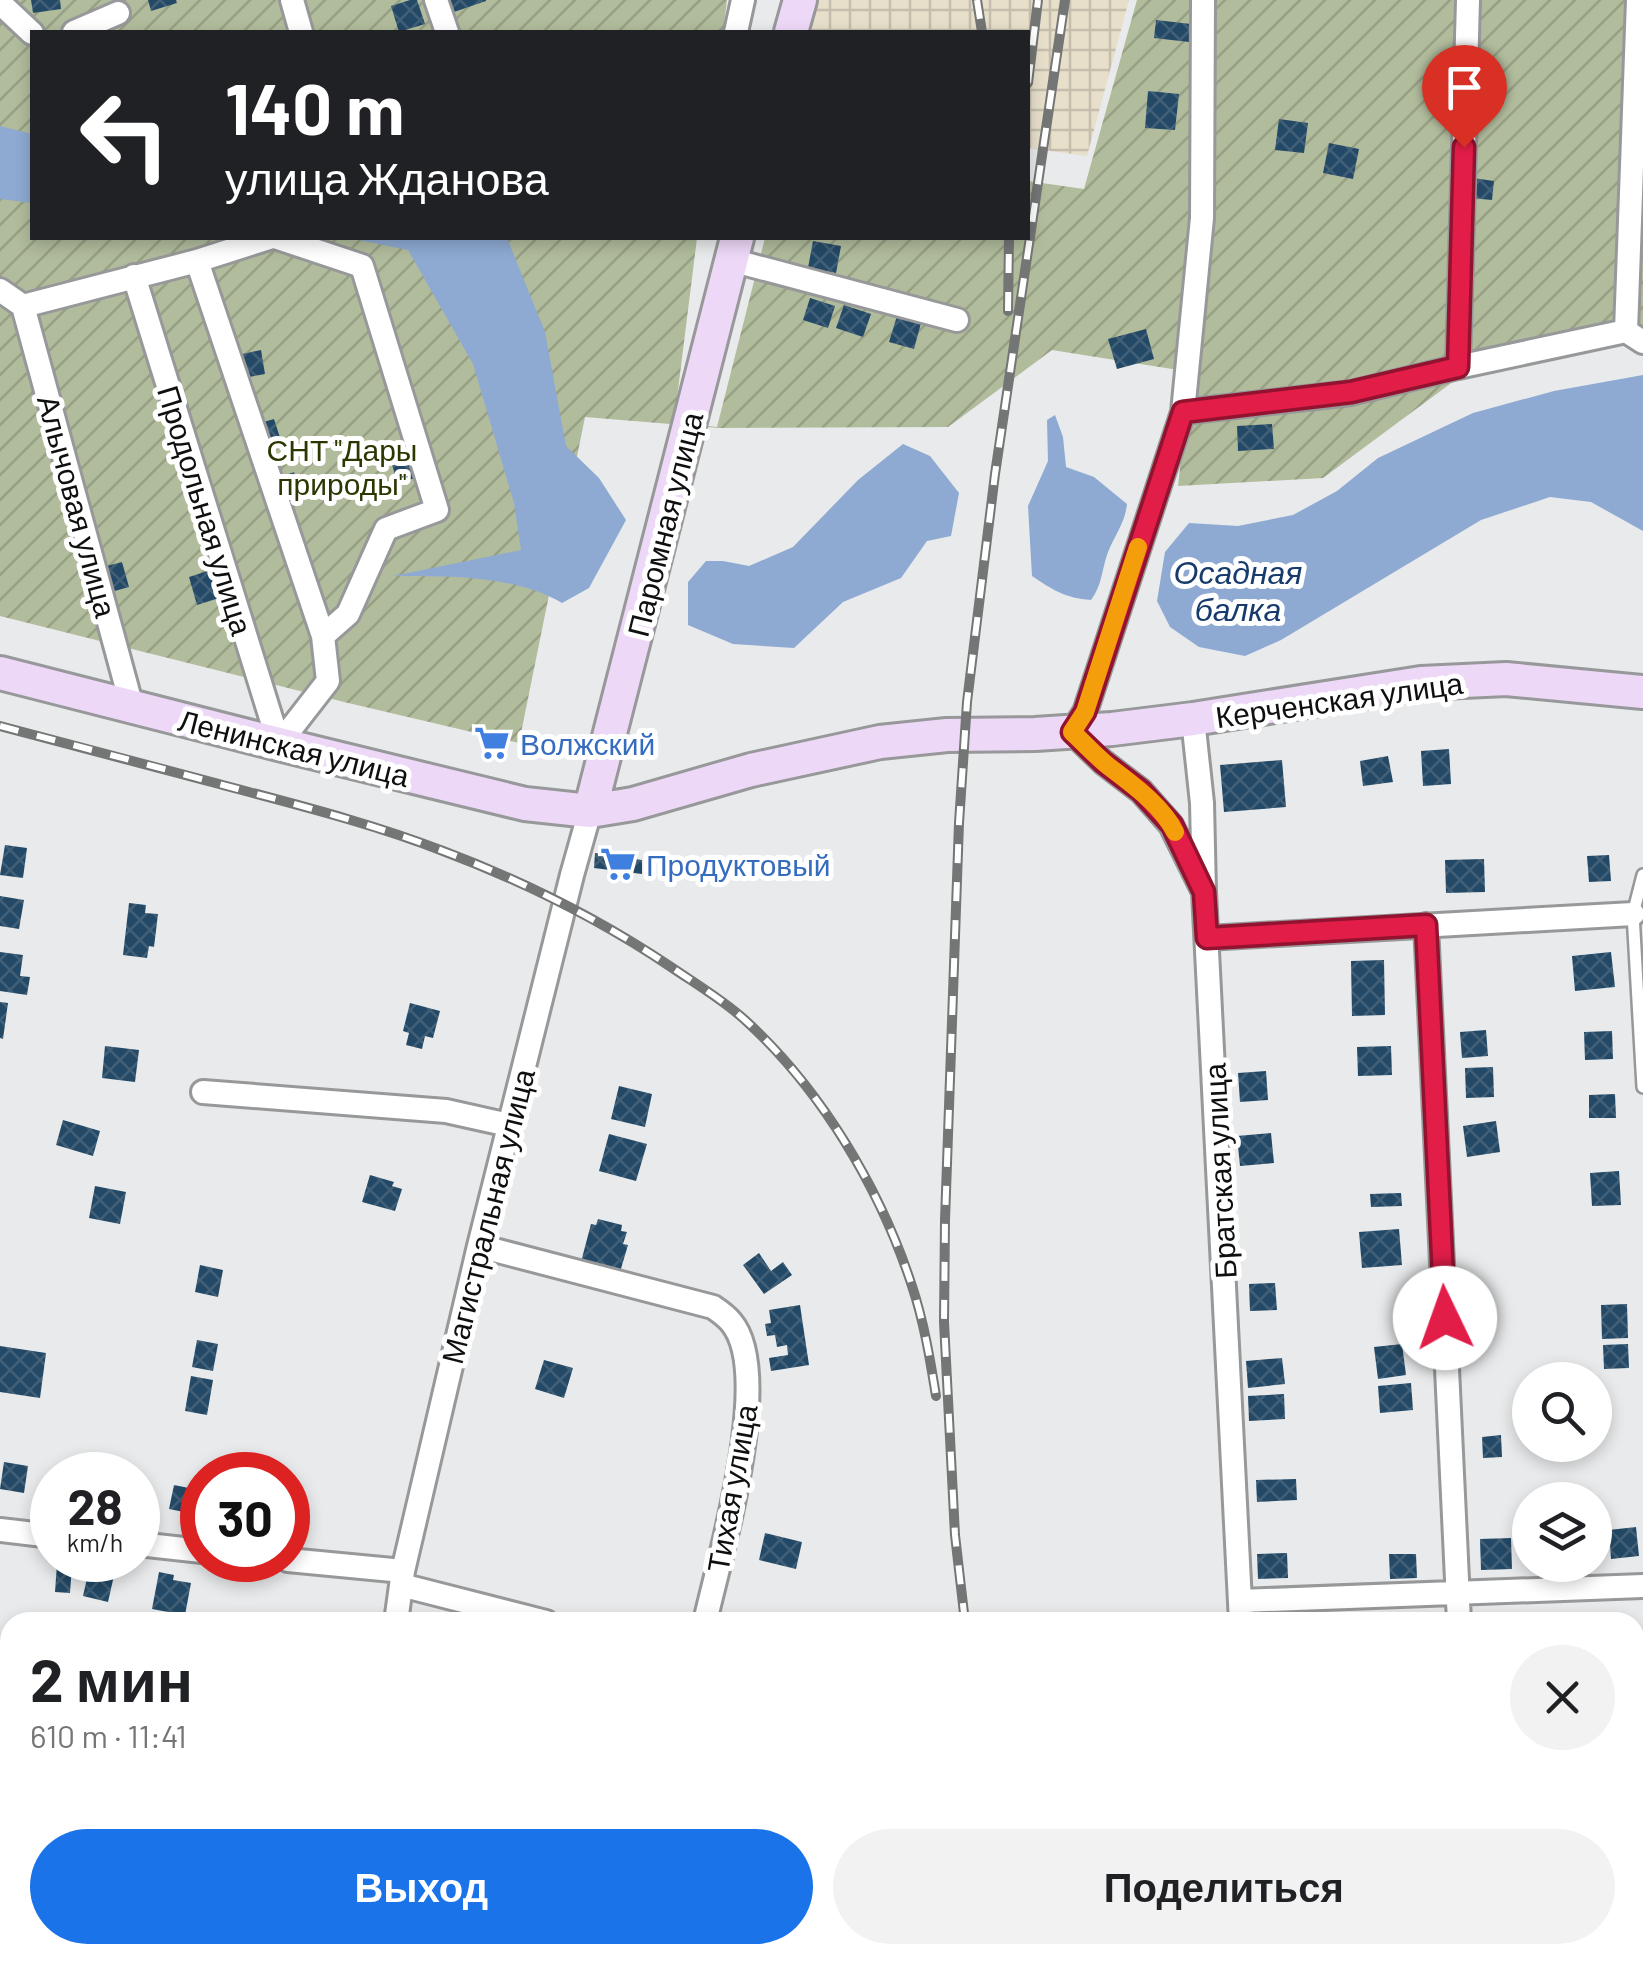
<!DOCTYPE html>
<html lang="ru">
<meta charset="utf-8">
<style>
:root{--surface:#fff;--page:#f2f2f2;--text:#202124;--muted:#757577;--accent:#1a73e8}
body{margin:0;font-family:Barlow,sans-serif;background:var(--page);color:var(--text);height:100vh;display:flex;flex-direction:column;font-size:38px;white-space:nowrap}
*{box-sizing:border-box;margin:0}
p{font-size:32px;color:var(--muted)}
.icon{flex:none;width:55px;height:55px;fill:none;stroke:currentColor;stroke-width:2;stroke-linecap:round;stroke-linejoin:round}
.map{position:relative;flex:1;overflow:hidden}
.details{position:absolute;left:0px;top:1612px;width:1645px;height:352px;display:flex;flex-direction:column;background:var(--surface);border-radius:30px 30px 0 0;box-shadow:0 5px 15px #0003}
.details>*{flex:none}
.hud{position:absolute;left:30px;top:30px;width:1000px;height:210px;border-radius:0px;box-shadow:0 5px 15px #0003;background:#202124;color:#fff;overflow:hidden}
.controls{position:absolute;left:1512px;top:1362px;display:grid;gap:20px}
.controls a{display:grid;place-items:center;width:100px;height:100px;border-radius:50%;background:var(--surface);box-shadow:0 5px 15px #0003;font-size:50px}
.speed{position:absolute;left:30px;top:1452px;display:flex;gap:20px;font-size:50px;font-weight:700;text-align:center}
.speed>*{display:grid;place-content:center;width:130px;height:130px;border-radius:50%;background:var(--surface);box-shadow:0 5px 15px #0003;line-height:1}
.speed small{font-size:25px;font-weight:400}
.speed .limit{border:15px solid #d22;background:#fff;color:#111}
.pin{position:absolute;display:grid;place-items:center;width:85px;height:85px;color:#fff;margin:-102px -42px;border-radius:50% 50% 50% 0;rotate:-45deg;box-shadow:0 0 10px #0007}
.pin .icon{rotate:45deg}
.me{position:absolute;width:110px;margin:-55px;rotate:357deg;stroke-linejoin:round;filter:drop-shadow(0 0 8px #0008)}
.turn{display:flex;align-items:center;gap:35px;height:210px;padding:0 30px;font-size:45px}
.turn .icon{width:130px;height:130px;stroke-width:2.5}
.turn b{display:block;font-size:70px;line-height:85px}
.round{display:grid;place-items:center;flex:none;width:105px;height:105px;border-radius:52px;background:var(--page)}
.overview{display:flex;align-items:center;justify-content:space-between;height:170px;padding:0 30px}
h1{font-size:60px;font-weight:700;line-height:75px}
.primary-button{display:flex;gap:20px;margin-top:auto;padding:20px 30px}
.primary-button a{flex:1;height:115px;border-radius:60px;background:var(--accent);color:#fff;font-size:40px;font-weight:700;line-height:115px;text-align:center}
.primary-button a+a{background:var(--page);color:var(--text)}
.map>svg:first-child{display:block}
.industrial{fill:url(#industrial-grid)}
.garden{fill:url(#garden-furrows)}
.water{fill:#8eaad2}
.building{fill:url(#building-cross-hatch)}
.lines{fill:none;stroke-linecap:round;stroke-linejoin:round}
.lane-casing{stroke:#979899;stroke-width:16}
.street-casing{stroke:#979899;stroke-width:28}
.secondary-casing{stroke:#979899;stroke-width:38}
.lane{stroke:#fff;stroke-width:11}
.street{stroke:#fff;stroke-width:22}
.secondary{stroke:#eed8f8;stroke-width:32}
.rail-casing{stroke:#747676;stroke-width:10}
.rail{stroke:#fff;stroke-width:6;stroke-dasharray:19;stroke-linecap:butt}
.route-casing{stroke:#92132f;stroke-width:25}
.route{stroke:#e11d48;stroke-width:18}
.slow{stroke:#f59e0b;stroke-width:18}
.labels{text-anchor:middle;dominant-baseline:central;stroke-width:10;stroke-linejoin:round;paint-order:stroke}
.park-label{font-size:30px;fill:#2a3700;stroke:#fff}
.street-label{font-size:30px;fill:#0e0f0f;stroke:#fff}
.shop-label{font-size:30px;fill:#366cbe;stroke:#fff;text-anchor:start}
.water-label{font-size:32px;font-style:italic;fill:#163b6c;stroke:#fff}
</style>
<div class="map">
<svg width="1643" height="1964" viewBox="0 0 1643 1964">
<defs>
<pattern id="industrial-grid" width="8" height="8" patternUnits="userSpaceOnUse" patternTransform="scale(2.5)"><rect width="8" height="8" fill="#e7dfca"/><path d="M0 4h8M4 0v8" fill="none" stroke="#c5beac"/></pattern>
<pattern id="garden-furrows" width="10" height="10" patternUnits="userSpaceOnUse" patternTransform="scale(2.5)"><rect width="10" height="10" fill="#b1bc9c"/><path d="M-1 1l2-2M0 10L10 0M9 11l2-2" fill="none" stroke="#97a085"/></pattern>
<pattern id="building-cross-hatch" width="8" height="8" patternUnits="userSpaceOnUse" patternTransform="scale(2.5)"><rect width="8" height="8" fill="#234966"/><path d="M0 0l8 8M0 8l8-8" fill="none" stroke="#415f76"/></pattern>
</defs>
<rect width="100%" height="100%" fill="#e8eaeb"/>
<path class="industrial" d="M817,0H1129L1087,156L1028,148V32H809Z"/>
<path class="garden" d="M0,0H727L723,32H32V238H697L674,422L717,427L765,238H1028V181L1084,189L1137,0H1643V339L1462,375L1323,478L1178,486L1191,372L1052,350L948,427L719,428L585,417L519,743L344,702L0,616Z"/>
<path class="water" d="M0,126L32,134V203L0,199Z
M349,238H507L545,332L566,446L599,478L626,520L589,588L562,603C515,575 447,576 393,576L521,550L514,503L473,364L408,250Z
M1643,375V531L1591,502L1550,497L1481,520L1281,640L1245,656L1199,647L1170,627L1157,601L1165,552L1189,523L1238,526L1293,515L1337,491L1378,458L1473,413L1554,391Z
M1055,415L1063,437L1066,467L1094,477L1127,504C1125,523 1115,535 1108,552C1102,568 1102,586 1091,600C1065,598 1053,590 1032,576L1028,506L1048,461L1047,420Z
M903,444L930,456L959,493L951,536L927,541L901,578L843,602L794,648L733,644L688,625V582L706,561H723L749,566L793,547L858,480Z"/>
<path class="building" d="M31,0H60L61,9L33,13Z
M148,0H176L177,3L151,11Z
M410,0H417L425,24L399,32L391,6Z
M450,0H486V1L454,12Z
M1156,20L1191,24L1189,42L1154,38Z
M1148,91L1179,94L1175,130L1145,128Z
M1279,119L1308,123L1304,153L1275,150Z
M1329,143L1359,149L1353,179L1323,173Z
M1473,178L1494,181L1492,200L1471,198Z
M813,241L841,246L836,273L808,268Z
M810,298L835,306L828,328L803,320Z
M844,305L871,314L863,337L836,328Z
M897,316L921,323L914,349L889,342Z
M1146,329L1154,359L1117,369L1108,339Z
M261,350L265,374L243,378L238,355Z
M274,419L283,447L268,451L260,423Z
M1272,424L1274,449L1238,451L1237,426Z
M412,453L419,477L398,483L390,459Z
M294,472L302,496L286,502L278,478Z
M122,562L129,587L111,592L103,567Z
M211,570L219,598L197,605L189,577Z
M1449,749L1451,784L1423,786L1421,751Z
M1388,756L1393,782L1363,786L1360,761Z
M1282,760L1286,807L1224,812L1220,765Z
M5,845L27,848L23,878L0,875Z
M595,853L642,860V874L594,868Z
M1609,855L1611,881L1589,882L1587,856Z
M1484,859L1485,892L1446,893L1445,860Z
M0,896L24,900L19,929L0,926Z
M129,903L146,905L145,913L158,914L154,947L149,946L147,958L123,955Z
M0,952L23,955L20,976L30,977L27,995L0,991Z
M1611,952L1615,987L1575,991L1572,956Z
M1384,960L1385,1015L1352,1016L1351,961Z
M0,1002L8,1003L3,1039L0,1038Z
M410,1003L440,1011L433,1038L425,1036L422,1049L406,1045L409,1033L403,1031Z
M1486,1030L1488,1056L1462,1058L1460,1032Z
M1612,1031L1613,1059L1585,1060L1584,1032Z
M105,1046L139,1050L135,1082L102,1078Z
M1391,1046L1392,1075L1358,1076L1357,1047Z
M1493,1067L1494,1097L1466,1098L1465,1068Z
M1266,1071L1268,1100L1240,1102L1238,1073Z
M619,1086L652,1094L645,1127L611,1119Z
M1615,1094L1616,1118H1589V1095Z
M63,1120L100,1131L93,1156L56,1145Z
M1496,1121L1500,1152L1467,1157L1463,1126Z
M1271,1133L1274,1163L1240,1166L1237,1136Z
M609,1134L647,1144L636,1181L599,1171Z
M1619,1171L1621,1205L1592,1206L1590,1173Z
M370,1175L394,1182L392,1186L402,1189L395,1211L362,1202Z
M95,1186L126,1192L120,1224L89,1218Z
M1401,1193L1402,1206L1371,1207L1370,1194Z
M598,1219L622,1225L621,1231L627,1232L623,1244L628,1245L620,1272L581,1262L591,1224L596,1225Z
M1399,1229L1402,1265L1362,1268L1359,1232Z
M759,1253L771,1271L783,1262L792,1275L764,1294L743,1265Z
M200,1265L223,1270L218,1297L195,1292Z
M1275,1283L1277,1310L1250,1311L1249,1284Z
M1627,1304L1628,1338L1602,1339L1601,1305Z
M800,1305L809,1365L771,1371L769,1358L788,1355L787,1345L777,1347L775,1335L767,1336L765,1324L771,1323L769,1310Z
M197,1340L218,1344L213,1371L192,1367Z
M1402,1344L1406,1375L1378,1379L1374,1347Z
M1628,1344L1629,1368L1604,1369L1603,1345Z
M0,1346L46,1353L40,1398L0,1392Z
M1282,1358L1285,1384L1248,1388L1246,1361Z
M544,1360L573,1368L564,1398L535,1389Z
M191,1376L213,1380L207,1415L185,1411Z
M1411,1383L1413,1410L1380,1413L1378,1386Z
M1284,1394L1285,1419L1249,1421L1248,1396Z
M1501,1435L1502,1457L1483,1458L1482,1437Z
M4,1462L28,1466L24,1493L0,1489Z
M1296,1479L1297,1500L1257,1502L1256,1480Z
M174,1485L199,1490L194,1514L169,1509Z
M1636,1527L1639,1556L1611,1559L1609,1530Z
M765,1533L802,1542L796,1569L759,1560Z
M1511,1538L1512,1569L1481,1570L1480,1539Z
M1287,1553L1288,1578L1258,1579L1257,1554Z
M1389,1554H1416L1417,1578L1390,1579Z
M57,1564L72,1565L70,1593L55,1592Z
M90,1565L115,1571L108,1602L83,1596Z
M159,1572L174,1575L173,1580L191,1583L185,1615L152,1609Z
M1643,1709V1732L1635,1733V1710Z
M1643,1741V1779H1635V1742Z
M1635,1798H1643V1823H1635Z
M1635,1854H1643V1884H1635Z
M416,1955H470L469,1964H415Z
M1161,1955H1198V1963L1161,1962Z
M1412,1955H1443V1964H1412Z"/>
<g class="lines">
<defs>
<path id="lane" d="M1643,875L1633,914L1643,1087"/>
<path id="street" d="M292,0L301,32
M436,0L447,32
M1203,0L1202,218L1183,412L1085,712L1072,732L1103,762L1141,791L1171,825L1204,892
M0,3L32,33
M74,32L118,13
M736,32L743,0
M278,238L362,266L437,510L386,529L348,614L323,636
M731,260L957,320
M197,261L323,636L328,681L279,744
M134,276L279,744
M0,290L23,306L197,261L269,238
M23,306L132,707
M1626,331L1638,0
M1458,367L1468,0
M1183,412L1351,393L1458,367L1626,331L1643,342
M1193,719L1202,803L1204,892L1241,1622
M1426,925L1459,1622
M1207,938L1633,914
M203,1092L446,1111L509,1125
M479,1246L713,1307C719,1311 726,1316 731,1322C775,1373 719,1559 705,1622
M0,1530L52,1536
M138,1544L202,1551
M288,1560L403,1571
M401,1585L546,1622
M1240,1601L1643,1586
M396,1622L403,1571L479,1246L572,875L590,811
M0,1893H10
M1256,1955V1964
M1476,1955V1964
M351,1964L352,1955
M630,1964L633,1955"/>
<path id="secondary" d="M791,32L800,0
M0,673L279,744L525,804L590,811L633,804L751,770L880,742L947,735L1035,734L1112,729L1193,719L1421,683L1506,679L1643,692
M590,811L737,238"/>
</defs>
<use href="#lane" class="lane-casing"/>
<use href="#street" class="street-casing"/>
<use href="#secondary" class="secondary-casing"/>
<use href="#lane" class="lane"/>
<use href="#street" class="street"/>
<use href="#secondary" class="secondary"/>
<defs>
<path id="rail" d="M977,0L982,32
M1028,83L1038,0
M1008,311L1009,238
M0,726C73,745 146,764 219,784C294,804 371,823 443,851C523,881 601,920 671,967C696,984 723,1000 745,1020C821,1089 880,1188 912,1286C924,1322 930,1359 936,1396
M965,1622L955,1535L944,1322L945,1220L959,823L967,702L995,474L1065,0
M970,1964V1955"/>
</defs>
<use href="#rail" class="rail-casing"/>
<use href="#rail" class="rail"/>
</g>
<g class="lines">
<defs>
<path id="route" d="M1445,1318L1426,925L1207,938L1204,892L1172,825L1141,791L1103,762L1072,732L1085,712L1183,412L1351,392L1458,367L1464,147"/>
</defs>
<use href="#route" class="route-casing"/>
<use href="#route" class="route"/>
<path class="slow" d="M1138,547L1085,712L1072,732C1084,743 1095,755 1107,765C1131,784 1161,804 1175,832"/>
</g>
<defs>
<symbol id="supermarket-bare" viewBox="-9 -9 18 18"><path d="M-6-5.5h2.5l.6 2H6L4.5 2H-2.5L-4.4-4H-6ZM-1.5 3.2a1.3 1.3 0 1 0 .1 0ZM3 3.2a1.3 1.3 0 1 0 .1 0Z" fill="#3f7fe0" stroke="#fff" stroke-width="2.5" paint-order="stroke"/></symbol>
</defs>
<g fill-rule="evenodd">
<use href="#supermarket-bare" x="467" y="718" width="50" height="50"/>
<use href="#supermarket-bare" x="593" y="839" width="50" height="50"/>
</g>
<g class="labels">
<g class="park-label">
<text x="342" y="449">СНТ "Дары<tspan x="342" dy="34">природы"</tspan></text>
</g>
<g class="street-label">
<text transform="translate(78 506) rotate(75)">Алычовая улица</text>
<text transform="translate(206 510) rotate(73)">Продольная улица</text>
<text transform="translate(664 524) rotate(-76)">Паромная улица</text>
<text transform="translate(1339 699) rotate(-8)">Керченская улица</text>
<text transform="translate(294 747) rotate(14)">Ленинская улица</text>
<text transform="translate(1219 1171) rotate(-93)">Братская улица</text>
<text transform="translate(487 1216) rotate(-76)">Магистральная улица</text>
<text transform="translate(731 1488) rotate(-80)">Тихая улица</text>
</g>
<g class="shop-label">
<text x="520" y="743">Волжский</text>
<text x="646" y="864">Продуктовый</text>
</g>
<g class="water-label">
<text x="1238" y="571">Осадная<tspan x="1238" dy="37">балка</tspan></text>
</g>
</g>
</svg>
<div class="controls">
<a><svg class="icon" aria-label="search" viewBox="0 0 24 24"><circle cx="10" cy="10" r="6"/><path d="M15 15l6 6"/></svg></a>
<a><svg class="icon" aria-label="layers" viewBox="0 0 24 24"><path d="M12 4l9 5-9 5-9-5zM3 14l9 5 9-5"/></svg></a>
</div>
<div class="speed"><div>28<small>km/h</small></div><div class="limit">30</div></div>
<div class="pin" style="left:1464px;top:147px;background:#d93025"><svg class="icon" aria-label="arrive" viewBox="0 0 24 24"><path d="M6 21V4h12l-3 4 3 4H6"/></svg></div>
<svg class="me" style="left:1445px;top:1318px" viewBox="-20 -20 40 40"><circle r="19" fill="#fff"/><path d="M0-13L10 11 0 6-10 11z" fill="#e11d48"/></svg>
<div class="hud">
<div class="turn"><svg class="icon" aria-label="left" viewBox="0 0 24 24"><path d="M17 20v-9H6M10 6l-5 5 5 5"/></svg><div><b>140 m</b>улица Жданова</div></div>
</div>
<section class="details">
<div class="overview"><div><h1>2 мин</h1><p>610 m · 11:41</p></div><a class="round"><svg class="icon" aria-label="close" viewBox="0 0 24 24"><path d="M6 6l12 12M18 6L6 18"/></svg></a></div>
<div class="primary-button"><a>Выход</a><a>Поделиться</a></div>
</section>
</div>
